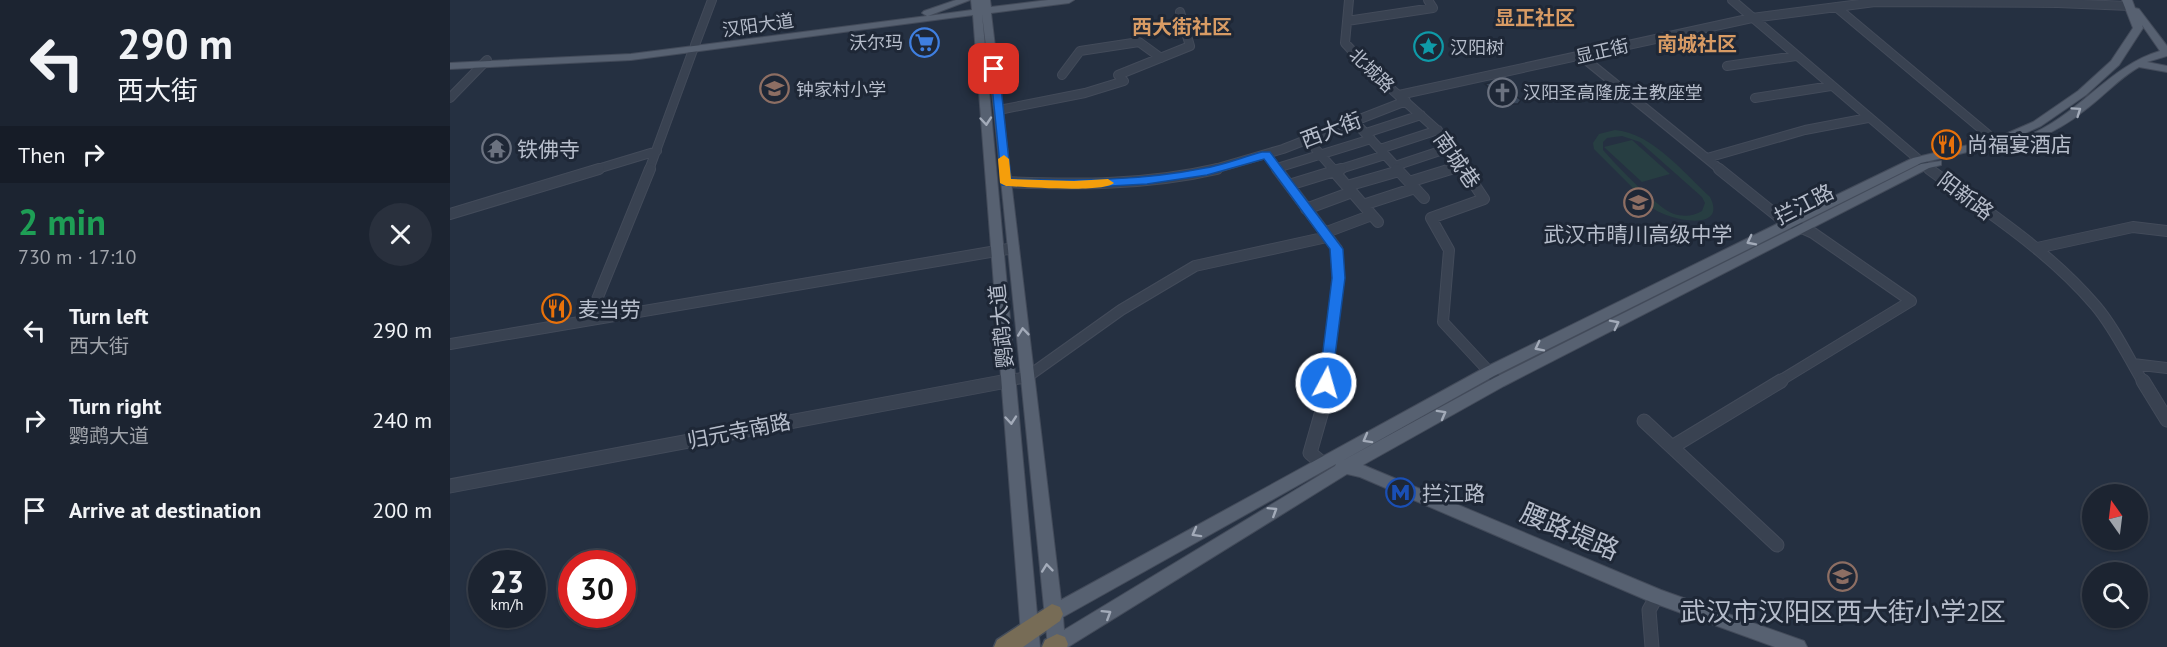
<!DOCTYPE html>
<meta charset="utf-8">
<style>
:root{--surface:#1c2431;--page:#29303d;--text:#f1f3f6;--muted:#a0a4ab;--line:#3a414d}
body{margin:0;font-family:"PT Sans","Noto Sans SC",sans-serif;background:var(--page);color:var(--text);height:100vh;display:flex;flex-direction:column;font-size:22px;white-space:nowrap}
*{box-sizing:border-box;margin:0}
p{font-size:20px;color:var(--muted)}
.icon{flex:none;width:33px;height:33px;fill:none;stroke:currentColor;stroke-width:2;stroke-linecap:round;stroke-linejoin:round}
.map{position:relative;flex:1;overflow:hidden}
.panel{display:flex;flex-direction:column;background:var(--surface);width:450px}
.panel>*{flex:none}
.hud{background:#1c2431;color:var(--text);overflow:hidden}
.needle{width:39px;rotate:346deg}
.fabs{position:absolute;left:1632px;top:484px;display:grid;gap:12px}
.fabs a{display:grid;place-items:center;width:66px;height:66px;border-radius:50%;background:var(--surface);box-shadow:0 2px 4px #0004,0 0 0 2px var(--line);font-size:30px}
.speed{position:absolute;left:18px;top:550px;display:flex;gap:12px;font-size:30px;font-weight:700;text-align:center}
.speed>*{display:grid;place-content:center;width:78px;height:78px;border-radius:50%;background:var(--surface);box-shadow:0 2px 4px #0004,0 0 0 2px var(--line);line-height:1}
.speed small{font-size:15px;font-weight:400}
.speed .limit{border:9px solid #d22;background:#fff;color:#111}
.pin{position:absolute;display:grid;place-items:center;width:51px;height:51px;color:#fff;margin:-26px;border-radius:12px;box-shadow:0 3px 9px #0006}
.me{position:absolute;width:66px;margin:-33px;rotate:6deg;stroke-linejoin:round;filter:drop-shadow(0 0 4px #0008)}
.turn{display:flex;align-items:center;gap:21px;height:126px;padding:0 18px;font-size:27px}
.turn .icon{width:78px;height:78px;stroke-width:2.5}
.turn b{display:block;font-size:42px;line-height:51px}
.then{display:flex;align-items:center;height:57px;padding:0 18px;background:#0003;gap:12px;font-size:22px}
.round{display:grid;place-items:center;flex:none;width:63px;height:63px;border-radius:32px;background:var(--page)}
.headline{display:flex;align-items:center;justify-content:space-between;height:102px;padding:0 18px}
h1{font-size:36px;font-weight:700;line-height:45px;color:#1e9e55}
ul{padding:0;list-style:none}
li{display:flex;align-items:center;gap:18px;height:90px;padding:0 18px}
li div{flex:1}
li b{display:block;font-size:22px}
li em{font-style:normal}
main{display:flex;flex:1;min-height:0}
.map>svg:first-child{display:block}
.green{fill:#273e42;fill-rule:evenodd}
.building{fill:#374457;stroke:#202938;stroke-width:1.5}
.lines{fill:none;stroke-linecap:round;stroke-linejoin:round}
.minor-far2-casing{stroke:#434b5a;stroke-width:10}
.minor-far1-casing{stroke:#434b5a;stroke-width:12}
.minor-casing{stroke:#434b5a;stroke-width:15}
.major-casing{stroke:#434b5a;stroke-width:2}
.highway-casing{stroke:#444d5b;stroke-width:3}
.minor-far2{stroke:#394251;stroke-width:8}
.minor-far1{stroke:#394251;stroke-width:10}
.minor{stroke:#394251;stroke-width:13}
.major{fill:#576171;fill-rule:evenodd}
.highway{fill:#776c56;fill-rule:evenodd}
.oneway{stroke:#a3abb9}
.route{fill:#1a73e8;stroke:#114b97;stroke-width:1.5}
.slow{fill:#f59e0b}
.labels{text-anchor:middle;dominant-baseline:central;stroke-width:6;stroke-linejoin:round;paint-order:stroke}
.far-street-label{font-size:18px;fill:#b6bdcb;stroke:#1e2736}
.far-poi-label{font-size:18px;fill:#b6bdcb;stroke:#1e2736;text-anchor:start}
.far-quarter-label{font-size:20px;font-weight:bold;fill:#d89b64;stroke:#1e2736}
.street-label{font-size:21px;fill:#b6bdcb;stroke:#1e2736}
.poi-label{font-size:21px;fill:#b6bdcb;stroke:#1e2736;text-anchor:start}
.near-street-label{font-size:26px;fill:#b6bdcb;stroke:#1e2736}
.near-poi-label{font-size:26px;fill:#b6bdcb;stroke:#1e2736}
</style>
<main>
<section class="panel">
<div class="hud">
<div class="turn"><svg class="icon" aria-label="left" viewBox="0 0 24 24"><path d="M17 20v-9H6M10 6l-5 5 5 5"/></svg><div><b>290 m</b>西大街</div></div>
<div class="then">Then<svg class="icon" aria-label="right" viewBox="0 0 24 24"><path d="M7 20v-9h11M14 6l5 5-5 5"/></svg></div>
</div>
<div class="headline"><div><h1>2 min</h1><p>730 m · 17:10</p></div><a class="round"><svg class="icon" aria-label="close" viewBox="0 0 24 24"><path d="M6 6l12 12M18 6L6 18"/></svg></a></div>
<ul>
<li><svg class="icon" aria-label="left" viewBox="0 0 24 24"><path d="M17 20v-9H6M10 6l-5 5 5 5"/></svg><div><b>Turn left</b><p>西大街</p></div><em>290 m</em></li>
<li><svg class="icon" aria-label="right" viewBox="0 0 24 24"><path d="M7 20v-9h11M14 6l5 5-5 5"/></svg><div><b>Turn right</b><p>鹦鹉大道</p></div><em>240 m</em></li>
<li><svg class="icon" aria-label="arrive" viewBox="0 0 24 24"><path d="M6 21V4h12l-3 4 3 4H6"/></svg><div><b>Arrive at destination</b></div><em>200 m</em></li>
</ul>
</section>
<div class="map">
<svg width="1717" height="647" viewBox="0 0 1717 647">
<rect width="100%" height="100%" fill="#253041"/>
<path class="green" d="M1165,130C1202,133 1234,173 1260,197C1278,232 1221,221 1204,209L1144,149L1143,143L1149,134ZM1172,136L1190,142L1252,197L1255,203L1252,211C1244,216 1234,217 1224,214C1207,208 1166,165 1153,150V142L1157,138Z
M1182,140L1220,174L1192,182L1154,147Z"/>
<path class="building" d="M1046,81L1071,100L1068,104H1059L1035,84Z"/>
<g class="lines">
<defs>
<path id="minor-far2" d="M899,0L895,43L919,69L997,139L1015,170
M1282,0L1481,170
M1386,7L1547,142
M897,21L983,8L978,0
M245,45L262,0
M1131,56L1271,170
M1277,66L1346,56
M612,75L630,51L689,42L711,58
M949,95L1302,18L1425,2L1608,3L1679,6
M0,98L37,60
M1305,98L1381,86
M549,110L635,93L674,81L668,75L740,46L730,12
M904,121L949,170
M916,133L971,115
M857,139L884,170
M930,149L988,130
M816,154L828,170
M1257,158L1355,130L1418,118
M945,166L1002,147
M827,168L921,139
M144,170L207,151
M199,170L243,50
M761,170L833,149L956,101
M887,170L935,155
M996,170L1012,165"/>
<path id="minor-far1" d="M827,169L887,249L888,278L876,382
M882,169L928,222
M947,169L974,198
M1014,169L1034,199L981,218L999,250L993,322L1045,378
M1269,169L1330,218L1363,233L1461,301L1328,382
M1479,169C1536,211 1598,250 1645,305C1664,327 1678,357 1693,382
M556,182C627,185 698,185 767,169
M959,182L1001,169
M839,185L891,169
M897,186L949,171
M913,205L965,188
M856,209L902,192
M0,214L149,169
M874,233L922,215
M1587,248L1683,227L1717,231
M139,319L200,169
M0,344L564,248
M1683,364L1717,368
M550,382L577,377L671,310L745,266L877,237"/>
<path id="minor" d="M1693,381L1717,420
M1194,421L1327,545
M1222,447L1331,381
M872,463L860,453L874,404L877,381
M0,486L557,381
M1202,647L1199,610L1207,596"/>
<path id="major" d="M506,0H520L478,16L522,10L521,0H540L541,7L598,0H624L619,3L541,13L611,600L1034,368L1337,219L1463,158L1544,139L1583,122L1628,91L1661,61L1683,28L1672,0H1682L1685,8L1689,9L1717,46V56L1697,62L1717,66V72L1689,67C1669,78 1654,96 1635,110C1608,132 1577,145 1544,153L1538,150C1548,142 1573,138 1586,132C1632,110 1662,65 1710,51L1692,25L1693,28L1669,65L1636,95L1591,126L1551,144L1471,163L1044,376L892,461L1044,378L1471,164L1491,161V165L1479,168L1054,386L913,465L1211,590L1354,641L1357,647H1325L1201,602L910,477L897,474L618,647H598L544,110L532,14L590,647H572L523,15L181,60L0,69V63L181,54L477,16L472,13L474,11ZM886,464L885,466L614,630L613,617Z"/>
<path id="highway" d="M602,604L610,607L613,614L610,621L573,647H544L547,640Z
M607,634L615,637L618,644L617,647H592L595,640Z"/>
</defs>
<use href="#minor-far2" class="minor-far2-casing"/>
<use href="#minor-far1" class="minor-far1-casing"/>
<use href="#minor" class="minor-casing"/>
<use href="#major" class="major-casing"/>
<use href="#highway" class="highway-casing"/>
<use href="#minor-far2" class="minor-far2"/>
<use href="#minor-far1" class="minor-far1"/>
<use href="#minor" class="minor"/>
<use href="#major" class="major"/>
<use href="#highway" class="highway"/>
</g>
<defs><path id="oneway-chevron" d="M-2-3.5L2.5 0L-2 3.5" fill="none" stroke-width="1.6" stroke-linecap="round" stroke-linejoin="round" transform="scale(1.5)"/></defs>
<g class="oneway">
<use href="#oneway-chevron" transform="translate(1627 111) rotate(-35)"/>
<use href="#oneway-chevron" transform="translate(536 121) rotate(85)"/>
<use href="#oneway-chevron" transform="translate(1301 241) rotate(153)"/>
<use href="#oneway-chevron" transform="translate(1165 324) rotate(-27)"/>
<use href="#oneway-chevron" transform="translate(573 332) rotate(-96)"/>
<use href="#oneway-chevron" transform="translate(1089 347) rotate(153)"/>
<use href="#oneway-chevron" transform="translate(992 414) rotate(-29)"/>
<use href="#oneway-chevron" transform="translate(561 420) rotate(85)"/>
<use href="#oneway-chevron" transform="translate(917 439) rotate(151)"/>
<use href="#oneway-chevron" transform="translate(823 511) rotate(-32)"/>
<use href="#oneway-chevron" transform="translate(746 533) rotate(151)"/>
<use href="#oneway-chevron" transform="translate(597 568) rotate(-96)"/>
<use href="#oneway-chevron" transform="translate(657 614) rotate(-32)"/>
</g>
<path class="route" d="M540,66L549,69L561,179C626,181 691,181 755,168C774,165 793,157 812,152H820L893,249L895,278L881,387H871L869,383L882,278L880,249L814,159L757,175L697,184L624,188L552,185Z"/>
<path class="slow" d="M554,155L559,159L561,179L624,181L658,179L664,183C653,193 575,187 556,186L550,183L548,159Z"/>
<defs>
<symbol id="supermarket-ring" viewBox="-11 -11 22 22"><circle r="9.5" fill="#1e2736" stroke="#3f7fe0" stroke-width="1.5"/><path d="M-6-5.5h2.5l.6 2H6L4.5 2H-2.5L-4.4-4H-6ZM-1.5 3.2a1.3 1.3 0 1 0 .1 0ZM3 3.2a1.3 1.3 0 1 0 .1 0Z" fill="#3f7fe0"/></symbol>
<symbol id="sight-ring" viewBox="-11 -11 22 22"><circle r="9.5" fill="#1e2736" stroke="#0f9aa8" stroke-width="1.5"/><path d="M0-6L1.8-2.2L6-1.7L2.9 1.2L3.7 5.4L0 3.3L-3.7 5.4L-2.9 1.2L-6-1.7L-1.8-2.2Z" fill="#0f9aa8"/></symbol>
<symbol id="school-ring" viewBox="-11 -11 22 22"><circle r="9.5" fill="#1e2736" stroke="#8d6e63" stroke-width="1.5"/><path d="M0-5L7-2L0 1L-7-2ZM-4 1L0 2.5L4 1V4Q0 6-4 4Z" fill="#8d6e63"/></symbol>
<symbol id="church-ring" viewBox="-11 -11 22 22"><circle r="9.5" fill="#1e2736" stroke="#6b7280" stroke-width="1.5"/><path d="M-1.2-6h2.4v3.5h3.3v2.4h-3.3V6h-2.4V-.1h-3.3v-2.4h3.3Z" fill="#6b7280"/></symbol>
<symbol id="restaurant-ring" viewBox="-11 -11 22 22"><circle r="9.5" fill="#1e2736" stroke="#e8710a" stroke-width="1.5"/><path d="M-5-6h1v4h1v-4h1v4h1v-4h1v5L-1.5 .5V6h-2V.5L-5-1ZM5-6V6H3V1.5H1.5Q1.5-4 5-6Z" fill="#e8710a"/></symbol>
<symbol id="temple-ring" viewBox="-11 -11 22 22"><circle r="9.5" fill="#1e2736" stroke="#6b7280" stroke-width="1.5"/><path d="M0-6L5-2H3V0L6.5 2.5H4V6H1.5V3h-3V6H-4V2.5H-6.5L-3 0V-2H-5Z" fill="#6b7280"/></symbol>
<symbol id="metro-ring" viewBox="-11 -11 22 22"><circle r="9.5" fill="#1e2736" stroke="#1a4fb4" stroke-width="1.5"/><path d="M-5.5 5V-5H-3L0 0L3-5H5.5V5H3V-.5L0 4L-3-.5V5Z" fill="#1a4fb4"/></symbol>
</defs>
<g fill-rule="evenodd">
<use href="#supermarket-ring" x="458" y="26" width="33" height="33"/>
<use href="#sight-ring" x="962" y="30" width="33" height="33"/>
<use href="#school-ring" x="308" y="72" width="33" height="33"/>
<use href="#church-ring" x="1036" y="76" width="33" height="33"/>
<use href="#restaurant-ring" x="1480" y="128" width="33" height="33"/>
<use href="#temple-ring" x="30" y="132" width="33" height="33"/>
<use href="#school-ring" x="1172" y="186" width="33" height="33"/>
<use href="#restaurant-ring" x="90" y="292" width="33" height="33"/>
<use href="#metro-ring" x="934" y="476" width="33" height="33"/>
<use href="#school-ring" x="1376" y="560" width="33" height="33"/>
</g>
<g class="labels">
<g class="far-street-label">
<text transform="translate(308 25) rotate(-8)">汉阳大道</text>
<text transform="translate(1152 51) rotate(-13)">显正街</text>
<text transform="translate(922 70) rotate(44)">北城路</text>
</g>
<g class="far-poi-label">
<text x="453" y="42" text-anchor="end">沃尔玛</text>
<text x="1000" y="47">汉阳树</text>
<text x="346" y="89">钟家村小学</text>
<text x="1073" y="92">汉阳圣高隆庞主教座堂</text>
</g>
<g class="far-quarter-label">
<text x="1085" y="18">显正社区</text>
<text x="732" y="27">西大街社区</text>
<text x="1247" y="44">南城社区</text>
</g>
<g class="street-label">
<text transform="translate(881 130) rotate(-21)">西大街</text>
<text transform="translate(1007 160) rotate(55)">南城巷</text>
<text transform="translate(1516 196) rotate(37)">阳新路</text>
<text transform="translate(1354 204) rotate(-27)">拦江路</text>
<text transform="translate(551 326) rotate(-96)">鹦鹉大道</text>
<text transform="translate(289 431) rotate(-11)">归元寺南路</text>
</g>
<g class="poi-label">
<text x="1517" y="144">尚福宴酒店</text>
<text x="67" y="149">铁佛寺</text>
<text x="1188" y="234" text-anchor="middle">武汉市晴川高级中学</text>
<text x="128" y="309">麦当劳</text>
<text x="972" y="493">拦江路</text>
</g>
<g class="near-street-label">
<text transform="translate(1120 531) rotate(23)">腰路堤路</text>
</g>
<g class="near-poi-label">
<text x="1393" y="611">武汉市汉阳区西大街小学2区</text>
</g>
</g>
</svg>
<div class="fabs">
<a><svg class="needle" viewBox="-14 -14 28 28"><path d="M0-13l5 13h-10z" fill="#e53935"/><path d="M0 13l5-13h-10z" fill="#a0a4ab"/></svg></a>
<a><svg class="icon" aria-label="search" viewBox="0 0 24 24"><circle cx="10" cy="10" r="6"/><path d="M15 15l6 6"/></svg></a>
</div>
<div class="speed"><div>23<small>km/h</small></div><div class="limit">30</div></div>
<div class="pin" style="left:544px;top:69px;background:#d93025"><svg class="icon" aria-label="arrive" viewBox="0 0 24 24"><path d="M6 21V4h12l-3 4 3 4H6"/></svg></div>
<svg class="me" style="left:876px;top:383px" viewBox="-20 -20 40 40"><circle r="17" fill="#1a73e8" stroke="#fff" stroke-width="3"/><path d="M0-11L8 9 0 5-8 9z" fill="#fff"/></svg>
</div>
</main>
